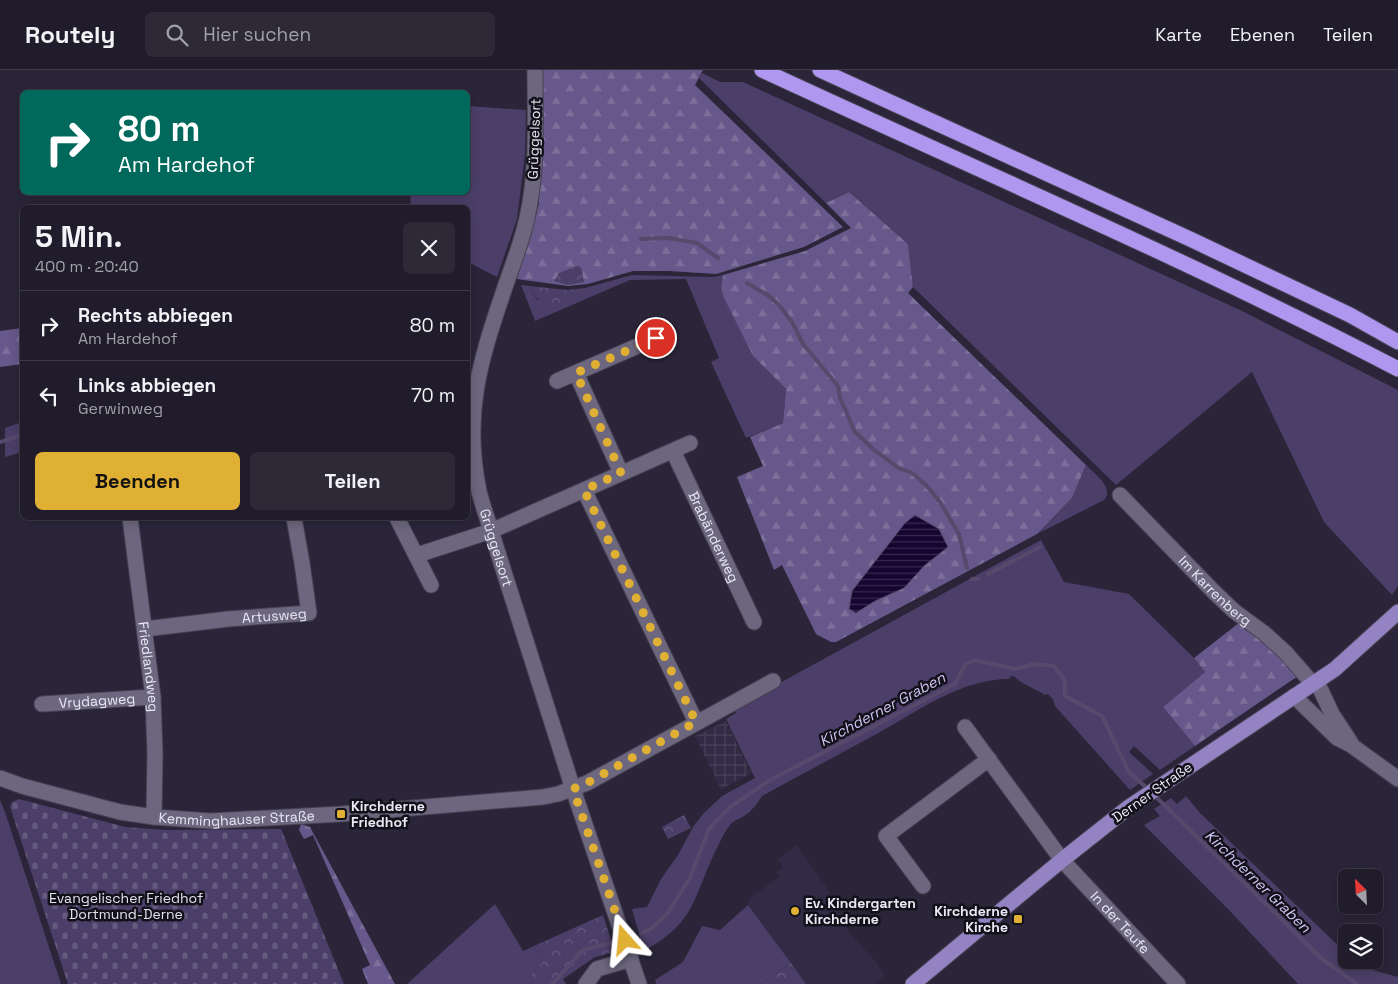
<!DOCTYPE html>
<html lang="de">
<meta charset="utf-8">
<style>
:root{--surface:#201c2b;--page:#2d2937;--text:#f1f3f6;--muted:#a2a1a9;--line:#3d3a47;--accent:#e0b034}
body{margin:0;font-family:"Space Grotesk",sans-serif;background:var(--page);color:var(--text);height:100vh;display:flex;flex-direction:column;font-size:19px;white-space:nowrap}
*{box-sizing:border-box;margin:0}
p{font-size:16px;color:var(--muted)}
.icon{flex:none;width:28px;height:28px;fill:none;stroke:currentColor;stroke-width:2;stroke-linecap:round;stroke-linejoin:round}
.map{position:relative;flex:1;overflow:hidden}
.sheet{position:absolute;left:20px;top:135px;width:450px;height:315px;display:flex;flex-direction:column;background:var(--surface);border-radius:8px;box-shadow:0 2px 12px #0003,0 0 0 1px var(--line)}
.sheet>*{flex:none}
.banner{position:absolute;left:20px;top:20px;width:450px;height:105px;border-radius:8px;box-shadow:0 2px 12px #0003,0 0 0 1px var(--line);background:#00695c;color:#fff;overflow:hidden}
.needle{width:32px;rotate:336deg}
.tools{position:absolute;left:1338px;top:799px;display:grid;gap:10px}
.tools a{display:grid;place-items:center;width:45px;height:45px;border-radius:8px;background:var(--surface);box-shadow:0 2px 12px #0003,0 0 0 1px var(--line);font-size:25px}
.pin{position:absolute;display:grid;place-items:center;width:42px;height:42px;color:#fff;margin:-21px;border:2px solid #fff;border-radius:50%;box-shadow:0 1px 5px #0007}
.me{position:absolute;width:55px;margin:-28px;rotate:342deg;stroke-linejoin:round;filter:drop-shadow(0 0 4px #0008)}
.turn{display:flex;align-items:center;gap:18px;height:105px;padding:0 15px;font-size:22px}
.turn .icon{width:65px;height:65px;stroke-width:2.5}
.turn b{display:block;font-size:35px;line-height:42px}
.round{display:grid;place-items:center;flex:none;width:52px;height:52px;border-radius:8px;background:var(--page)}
.headline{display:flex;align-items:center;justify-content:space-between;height:85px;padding:0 15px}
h1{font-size:30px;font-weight:600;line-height:38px}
.action{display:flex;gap:10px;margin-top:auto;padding:10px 15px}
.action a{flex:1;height:58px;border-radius:8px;background:var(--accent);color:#111;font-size:20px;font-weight:600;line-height:58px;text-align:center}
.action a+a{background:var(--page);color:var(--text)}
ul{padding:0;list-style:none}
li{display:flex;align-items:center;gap:15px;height:70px;padding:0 15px;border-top:1px solid var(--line)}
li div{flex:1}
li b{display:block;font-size:19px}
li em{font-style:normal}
header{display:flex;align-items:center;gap:30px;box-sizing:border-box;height:70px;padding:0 25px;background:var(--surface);border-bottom:1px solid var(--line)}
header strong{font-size:24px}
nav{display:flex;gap:28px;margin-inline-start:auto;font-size:18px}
.search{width:350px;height:45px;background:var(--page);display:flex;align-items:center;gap:12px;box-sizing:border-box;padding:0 18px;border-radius:8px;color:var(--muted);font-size:19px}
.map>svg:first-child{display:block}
.built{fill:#322b45}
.industrial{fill:url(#industrial-grid)}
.green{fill:#4b3f69}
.forest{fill:url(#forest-firs);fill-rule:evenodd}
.cemetery{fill:url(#cemetery-stones)}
.park{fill:url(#park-crowns)}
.water{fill:url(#water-rules);stroke:#56496b}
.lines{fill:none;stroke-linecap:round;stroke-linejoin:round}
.stream{stroke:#56496b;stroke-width:4}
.minor-casing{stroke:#474253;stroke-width:17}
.major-casing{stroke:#474253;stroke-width:17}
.highway-casing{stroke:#474253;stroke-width:17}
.minor{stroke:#6c667e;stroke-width:15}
.major{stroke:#9483c2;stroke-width:15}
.highway{stroke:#af96ef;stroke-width:15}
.route{stroke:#e0b034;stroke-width:9;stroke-dasharray:0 16.2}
.poi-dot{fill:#e0b034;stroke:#121019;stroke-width:2}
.labels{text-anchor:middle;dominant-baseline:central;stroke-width:5;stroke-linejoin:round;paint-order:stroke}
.street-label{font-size:14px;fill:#eae8f5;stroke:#121019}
.poi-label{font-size:14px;font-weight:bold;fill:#eae8f5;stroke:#121019;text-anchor:start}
.park-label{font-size:14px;fill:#e5e2f2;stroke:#121019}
.water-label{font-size:15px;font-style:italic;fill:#d0c4f4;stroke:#121019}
</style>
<header>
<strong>Routely</strong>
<div class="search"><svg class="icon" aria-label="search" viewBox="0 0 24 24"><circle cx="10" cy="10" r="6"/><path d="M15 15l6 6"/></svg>Hier suchen</div>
<nav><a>Karte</a><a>Ebenen</a><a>Teilen</a></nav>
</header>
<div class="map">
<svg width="1398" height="914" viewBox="0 0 1398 914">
<defs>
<pattern id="industrial-grid" width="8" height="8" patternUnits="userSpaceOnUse" patternTransform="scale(1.25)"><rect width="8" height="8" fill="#322b45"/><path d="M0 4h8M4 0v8" fill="none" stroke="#464057"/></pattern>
<pattern id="forest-firs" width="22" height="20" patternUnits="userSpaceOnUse" patternTransform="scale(1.25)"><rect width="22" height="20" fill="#66588a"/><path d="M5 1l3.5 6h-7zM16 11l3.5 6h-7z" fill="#7c709b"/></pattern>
<pattern id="cemetery-stones" width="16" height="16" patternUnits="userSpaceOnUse" patternTransform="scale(1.25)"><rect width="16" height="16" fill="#4b3f69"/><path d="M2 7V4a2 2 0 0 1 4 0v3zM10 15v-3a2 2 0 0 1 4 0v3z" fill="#655b7f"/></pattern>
<pattern id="park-crowns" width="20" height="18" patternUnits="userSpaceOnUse" patternTransform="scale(1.25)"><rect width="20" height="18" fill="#4b3f69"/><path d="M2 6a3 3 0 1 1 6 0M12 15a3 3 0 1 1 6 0" fill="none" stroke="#655b7f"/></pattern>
<pattern id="water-rules" width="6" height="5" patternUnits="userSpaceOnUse" patternTransform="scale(1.25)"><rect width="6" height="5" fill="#160530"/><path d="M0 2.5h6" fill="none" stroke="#38294f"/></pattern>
</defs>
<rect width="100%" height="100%" fill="#2a2539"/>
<path class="built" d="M796,775L826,816L840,847L849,862L877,893L885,907L875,914H806L748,835L750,828L780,806L777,802L783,797L778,790Z"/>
<path class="industrial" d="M726,651L751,703L721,719L695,666Z"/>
<path class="green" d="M702,3L720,12H743L1240,240L1398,320V516L1392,525L1324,452L1252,302L1116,415L913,217L908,174L849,122L826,133L699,8Z
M468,36L526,40L525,84L517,149L497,207L468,192V138L411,137L410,123L468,122Z
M632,205L714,207L723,205L721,217L753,286L786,319L783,353L746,368L711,292L719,288L686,209L630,210L535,251L521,215L529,216L537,230L585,223V218Z
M22,352V382L5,387V358Z
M1086,395C1095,404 1115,418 1104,430L1037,464L1072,428Z
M1041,470L1064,512L1129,524L1194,588L1205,602L1163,637L1195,676L1160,700L1134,676L1129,682L1153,704L1130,720L1055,636L1053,629L1048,624L1045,625C1037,620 1020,613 1015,607L1011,606L1009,609C962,609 919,640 880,662C841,683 801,705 762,726C757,734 752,741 744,746C740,749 734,750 731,754C724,761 719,775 714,784C692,832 694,853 644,881L632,839L647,837L661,809L678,785L693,757L703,744L722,726L755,708L726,649L736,643L734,638Z
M1186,726L1200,743L1346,883V890H1354L1361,897L1398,907V914H1298L1229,840L1144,755L1160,746L1154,739L1171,728L1177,734Z
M0,730L5,742L61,914H0Z
M495,834L523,881L534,876L542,892L523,914H407Z
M748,835L791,893L761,914H656L655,910L683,892L702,856L720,860Z"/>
<path class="forest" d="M541,0H703L695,15L843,157L804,177L716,204L669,201H633L588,214L568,216L517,209L539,134V41Z
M849,122L908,174L913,217L908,223L1086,395L1072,428L1037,464L836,572H831L816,564L782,495L774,500L737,407L763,396L750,367L783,353L786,319L753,286L724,228L721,217L723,205L805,181L851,158L826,133ZM905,453L948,477L924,496L904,518L875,531L855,543L852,521Z
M22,258V294L0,297V261Z
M1240,552L1265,570L1298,606L1195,676L1163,637L1205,602L1194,588Z
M301,754L310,757L395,914H368L362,899L370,895L313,765L304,769L299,760Z"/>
<path class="cemetery" d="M19,729L125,757L166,760L281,759L344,914H68L10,737L12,732Z"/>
<path class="park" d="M577,196L581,197L584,212L568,215L554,211L559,203Z
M529,216L567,220L585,218V223C577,230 560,241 548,237C539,234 534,224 529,216Z
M684,745L691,758L668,769L662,757Z
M603,845L615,882L595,887L563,909L566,914H523L542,892L534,876Z
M791,893L806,914H761Z"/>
<path class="water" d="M915,445L939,459L948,477L924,496L904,518L875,531L856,543L849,539L852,521L905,453Z"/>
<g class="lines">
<path class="stream" d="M641,169L668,168L697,173L718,188
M747,213L769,226L779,235L792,252L803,274L838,316L840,328L855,362L874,380L899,398L912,403L926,415L940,432L959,464L967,498
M0,372L22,365
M988,504L1040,477
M972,509H978
M1154,725L1322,889L1357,914
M641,864L652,858L667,844L690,808L709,759L730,737L770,710L955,614L965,595L974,590L1015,599L1034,594L1054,596L1065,611V626L1102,646L1129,702L1149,720
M552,914L583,880L611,873"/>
<defs>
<g id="minor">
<path id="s1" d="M535,0C535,49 538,100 527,148C522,172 512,196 504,220C480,291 463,344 479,421C482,434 487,447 491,461L573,719L639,914"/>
<path d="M576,303L621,403"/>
<path d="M557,311L656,268"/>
<path id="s2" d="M673,381L754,552"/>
<path d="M584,420L696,652"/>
<path id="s3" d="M1120,425L1214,522L1234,541L1264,563L1286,583L1313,614"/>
<path id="s4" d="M130,448L153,627L155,683L154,747"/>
<path d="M397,448L431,515"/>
<path d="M417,485L491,461L690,373"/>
<path id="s5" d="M145,559L228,549L309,543L302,493L294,448"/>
<path d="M1317,612L1332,644L1351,673"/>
<path d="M1294,626L1337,668L1351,675L1398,709"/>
<path id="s6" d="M42,634L153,627"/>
<path id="s7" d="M965,657L1062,790L1178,914"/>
<path id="s8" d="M0,708L22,716L120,742L154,747L210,751L341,744L543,727L558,724L587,713L773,611"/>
<path d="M923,816L886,766L989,689"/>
<path d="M586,914L597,899L631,889"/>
</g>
<path id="major" d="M913,914L1062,790L1129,737L1335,599L1398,542"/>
<path id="highway" d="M762,0C975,99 1189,190 1398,299
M820,0L1190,169L1350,245L1398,272"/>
</defs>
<use href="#minor" class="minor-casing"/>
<use href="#major" class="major-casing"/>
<use href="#highway" class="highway-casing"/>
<use href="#minor" class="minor"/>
<use href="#major" class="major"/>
<use href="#highway" class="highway"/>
</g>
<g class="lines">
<path class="route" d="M625,870L573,719L587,713L696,652L584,420L621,403L576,303L656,268"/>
</g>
<g class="poi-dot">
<rect x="336" y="739" width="10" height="10" rx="2.5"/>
<circle cx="795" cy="841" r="5"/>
<rect x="1013" y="844" width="10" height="10" rx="2.5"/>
</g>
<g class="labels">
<g class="street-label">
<text transform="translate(534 69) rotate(-88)">Grüggelsort</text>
<text stroke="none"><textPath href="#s2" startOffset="95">Brabänderweg</textPath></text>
<text stroke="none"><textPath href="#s1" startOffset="489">Grüggelsort</textPath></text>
<text stroke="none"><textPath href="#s3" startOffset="135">Im Karrenberg</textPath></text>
<text stroke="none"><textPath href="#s5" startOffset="130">Artusweg</textPath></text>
<text stroke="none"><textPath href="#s4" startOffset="150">Friedlandweg</textPath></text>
<text stroke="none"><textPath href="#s6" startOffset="55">Vrydagweg</textPath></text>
<text transform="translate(1152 722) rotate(-35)">Derner Straße</text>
<text stroke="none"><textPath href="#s8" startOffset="242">Kemminghauser Straße</textPath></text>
<text stroke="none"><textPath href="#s7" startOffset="250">In der Teufe</textPath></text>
</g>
<g class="poi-label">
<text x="351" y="736">Kirchderne<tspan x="351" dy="16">Friedhof</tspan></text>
<text x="805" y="833">Ev. Kindergarten<tspan x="805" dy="16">Kirchderne</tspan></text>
<text x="1008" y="841" text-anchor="end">Kirchderne<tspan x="1008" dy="16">Kirche</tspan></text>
</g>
<g class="park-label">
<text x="126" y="828">Evangelischer Friedhof<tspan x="126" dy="16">Dortmund-Derne</tspan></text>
</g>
<g class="water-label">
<text transform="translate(882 639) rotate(-28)">Kirchderner Graben</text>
<text transform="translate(1258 811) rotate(44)">Kirchderner Graben</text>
</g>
</g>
</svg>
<div class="tools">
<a><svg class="needle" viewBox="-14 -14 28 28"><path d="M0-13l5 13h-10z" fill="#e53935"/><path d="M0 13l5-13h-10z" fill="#a2a1a9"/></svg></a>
<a><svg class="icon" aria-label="layers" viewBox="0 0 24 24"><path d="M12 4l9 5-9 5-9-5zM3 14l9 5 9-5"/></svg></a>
</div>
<div class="pin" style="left:656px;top:268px;background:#d93025"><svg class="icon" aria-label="arrive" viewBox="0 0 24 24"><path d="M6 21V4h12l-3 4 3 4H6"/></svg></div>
<svg class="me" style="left:625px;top:870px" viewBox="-20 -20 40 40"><path d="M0-17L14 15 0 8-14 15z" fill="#e0b034" stroke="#fff" stroke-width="4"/></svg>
<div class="banner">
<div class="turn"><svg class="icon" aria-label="right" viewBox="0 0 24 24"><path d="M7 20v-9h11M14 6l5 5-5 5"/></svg><div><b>80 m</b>Am Hardehof</div></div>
</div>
<section class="sheet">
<div class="headline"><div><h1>5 Min.</h1><p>400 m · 20:40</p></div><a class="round"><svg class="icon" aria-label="close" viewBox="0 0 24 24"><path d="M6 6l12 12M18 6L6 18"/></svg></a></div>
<ul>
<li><svg class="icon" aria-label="right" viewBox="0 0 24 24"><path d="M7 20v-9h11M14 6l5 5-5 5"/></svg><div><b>Rechts abbiegen</b><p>Am Hardehof</p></div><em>80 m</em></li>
<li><svg class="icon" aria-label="left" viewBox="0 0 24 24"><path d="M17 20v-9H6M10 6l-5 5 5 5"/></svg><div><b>Links abbiegen</b><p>Gerwinweg</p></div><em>70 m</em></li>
</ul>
<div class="action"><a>Beenden</a><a>Teilen</a></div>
</section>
</div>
